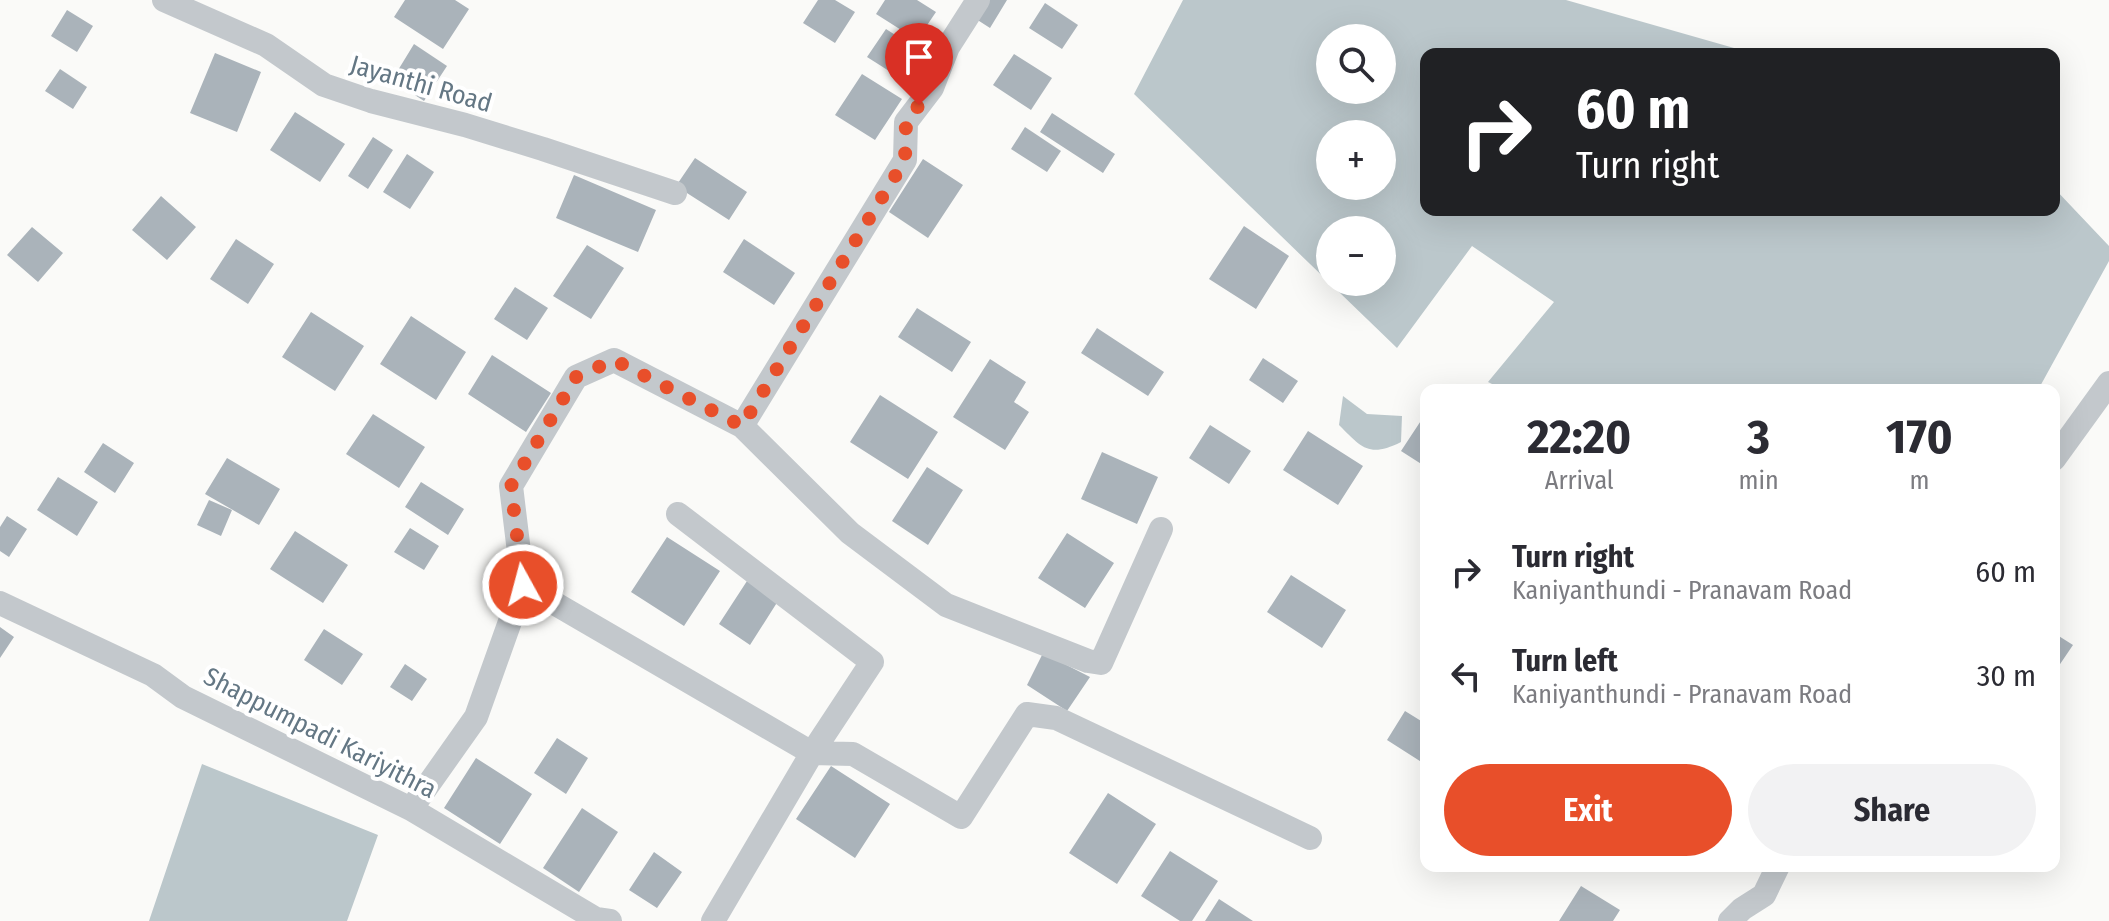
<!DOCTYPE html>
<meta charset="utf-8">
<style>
:root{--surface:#fff;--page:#f2f2f3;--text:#2b2b33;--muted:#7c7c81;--accent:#e84f2a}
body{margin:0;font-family:"Fira Sans Condensed",sans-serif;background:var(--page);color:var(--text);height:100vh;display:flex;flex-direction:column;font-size:30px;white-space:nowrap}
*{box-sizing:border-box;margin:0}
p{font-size:26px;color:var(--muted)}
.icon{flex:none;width:44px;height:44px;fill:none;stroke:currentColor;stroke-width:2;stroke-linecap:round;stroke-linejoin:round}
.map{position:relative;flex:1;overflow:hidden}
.side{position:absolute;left:1420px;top:384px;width:640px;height:488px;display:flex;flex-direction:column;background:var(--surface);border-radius:16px;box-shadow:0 8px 32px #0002}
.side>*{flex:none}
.guide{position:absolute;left:1420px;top:48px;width:640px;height:168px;border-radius:16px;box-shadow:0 8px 32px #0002;background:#202124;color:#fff;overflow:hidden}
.fabs{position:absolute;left:1316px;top:24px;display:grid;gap:16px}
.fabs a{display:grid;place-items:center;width:80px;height:80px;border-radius:50%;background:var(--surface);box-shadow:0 8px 32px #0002;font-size:40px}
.pin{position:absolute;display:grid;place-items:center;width:68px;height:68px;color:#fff;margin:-82px -34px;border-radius:50% 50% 50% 0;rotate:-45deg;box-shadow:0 0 8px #0007}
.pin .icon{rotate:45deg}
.me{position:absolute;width:88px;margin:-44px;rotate:353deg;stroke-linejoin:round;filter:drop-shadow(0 0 6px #0008)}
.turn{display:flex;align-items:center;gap:28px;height:168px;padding:0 24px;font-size:36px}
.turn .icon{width:104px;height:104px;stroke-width:2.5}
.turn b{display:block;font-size:56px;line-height:68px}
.eta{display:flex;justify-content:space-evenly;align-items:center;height:136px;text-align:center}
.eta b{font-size:48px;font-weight:700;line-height:56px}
.button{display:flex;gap:16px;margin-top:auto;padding:16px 24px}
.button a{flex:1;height:92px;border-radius:48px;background:var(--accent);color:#fff;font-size:32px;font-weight:700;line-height:92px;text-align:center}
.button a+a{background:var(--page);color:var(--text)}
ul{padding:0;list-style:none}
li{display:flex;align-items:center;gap:24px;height:104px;padding:0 24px}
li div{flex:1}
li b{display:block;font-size:30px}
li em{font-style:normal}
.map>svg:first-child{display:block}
.water{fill:#bbc7cb;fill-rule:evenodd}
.building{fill:#aab3ba}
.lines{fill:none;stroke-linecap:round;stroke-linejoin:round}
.minor{stroke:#c3c8cc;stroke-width:24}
.route{stroke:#e84f2a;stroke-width:14;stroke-dasharray:0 25.2}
.labels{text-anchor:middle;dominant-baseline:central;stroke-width:8;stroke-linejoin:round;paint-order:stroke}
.street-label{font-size:26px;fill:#647784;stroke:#fff}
</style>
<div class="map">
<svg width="2109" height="921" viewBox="0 0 2109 921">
<rect width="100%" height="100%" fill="#fafaf8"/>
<path class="water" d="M1183,0H1566L1755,54H1426V210H2054V188L2109,246V261L2038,390H1504L1488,382L1554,302L1472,246L1397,348L1134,94ZM1330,38H1382V90H1330ZM1330,134H1382V186H1330ZM1330,230H1382V282H1330Z
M1343,396L1367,414L1402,416L1401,442C1369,458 1362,448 1339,425Z
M202,764L378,835L347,921H149Z"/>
<path class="building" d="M405,0H455L469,9L443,49L394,17Z
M818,0H835L855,12L835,43L803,23Z
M885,0H917L936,12L917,40L876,14Z
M988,0H1007L990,28L976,19Z
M1045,3L1078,25L1062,49L1029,28Z
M67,10L93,26L77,52L51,36Z
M886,29L937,62L919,90L867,57Z
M414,44L447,66L424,101L392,80Z
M215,53L261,72L237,132L190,113Z
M1014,54L1052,78L1031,110L993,85Z
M60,69L87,87L73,109L45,91Z
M862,74L902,99L875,140L835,115Z
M295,112L345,144L320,182L270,150Z
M1052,113L1115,154L1103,173L1040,132Z
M1025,127L1061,151L1047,172L1011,149Z
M373,137L393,150L368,189L348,176Z
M407,154L434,172L410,209L383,192Z
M695,158L747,192L729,220L676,186Z
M923,159L963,185L928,238L889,212Z
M574,175L656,210L638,252L556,218Z
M161,196L196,227L167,260L132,230Z
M1244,226L1289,256L1256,309L1209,279Z
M32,227L63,253L38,282L7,255Z
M236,239L274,264L248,304L210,279Z
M744,239L795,273L774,305L723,272Z
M587,245L624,268L591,319L553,296Z
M515,287L548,308L527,340L494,319Z
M917,308L971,342L952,372L898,337Z
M311,312L364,346L335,391L282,357Z
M411,316L466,352L436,400L380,364Z
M1097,328L1164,372L1148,396L1081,353Z
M492,355L551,393L526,432L468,394Z
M1263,358L1298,381L1283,403L1249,380Z
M990,359L1026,382L1014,402L1029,412L1005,450L953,417Z
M880,395L938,432L908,479L850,442Z
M1426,413V467L1401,451Z
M373,414L425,447L399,488L346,454Z
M1210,425L1251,451L1229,484L1189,458Z
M1308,431L1363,466L1338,505L1283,470Z
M103,443L134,463L115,493L84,472Z
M1102,452L1158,477L1137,524L1081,499Z
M227,458L280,489L259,525L205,494Z
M927,467L963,490L928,545L892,521Z
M58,477L98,502L77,536L37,510Z
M421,482L464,509L448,535L405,507Z
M209,500L232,510L221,536L197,525Z
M7,516L27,529L9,557L0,551V527Z
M410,528L439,546L424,570L394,552Z
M295,531L348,565L323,603L270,569Z
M1067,533L1114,563L1085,608L1038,578Z
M667,537L720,571L684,626L631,592Z
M1291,575L1346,610L1322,648L1267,612Z
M747,581L778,601L750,645L719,624Z
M0,627L14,637L0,658Z
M324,629L363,654L342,685L304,660Z
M2054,633L2073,645L2054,673Z
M1043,653L1090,677L1067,711L1027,685Z
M405,664L427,679L412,701L390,687Z
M1405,711L1426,724V758L1423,763L1387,740Z
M557,738L588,758L566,794L534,773Z
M476,758L532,794L500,844L444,808Z
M831,766L890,804L855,858L796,819Z
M1108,793L1156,824L1117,884L1069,853Z
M582,808L618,832L579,892L543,868Z
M1170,851L1218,881L1192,921H1180L1141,896Z
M654,852L682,872L657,908L629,890Z
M1581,886L1620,910L1613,921H1559Z
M1219,899L1253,921H1205Z"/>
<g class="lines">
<path class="minor" d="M164,0L266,45L324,85L371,101L465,125L543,149L675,193
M742,426L850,533L946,605L1088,661L1101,663L1161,529
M2054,459L2109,383
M523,585L812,753L872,662L678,514
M0,603L153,675L183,697L411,809L596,919L610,921
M411,809L476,717L523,585L511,486L576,377L614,360L742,426L905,160L906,122L932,88L948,47L978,0
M713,921L812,753L853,754L961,817L1027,714L1056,718L1310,838
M1730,921L1742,909L1764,895L1778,866"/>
</g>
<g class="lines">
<path class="route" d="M523,585L511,486L576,377L614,360L742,426L905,160L906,122L919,105"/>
</g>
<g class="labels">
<g class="street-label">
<text transform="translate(421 84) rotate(16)">Jayanthi Road</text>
<text transform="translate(320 733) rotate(27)">Shappumpadi Kariyithra</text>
</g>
</g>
</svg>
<div class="fabs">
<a><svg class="icon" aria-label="search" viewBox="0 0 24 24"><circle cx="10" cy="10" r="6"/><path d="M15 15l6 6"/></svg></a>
<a>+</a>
<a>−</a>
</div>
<div class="pin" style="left:919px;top:105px;background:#d93025"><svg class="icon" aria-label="arrive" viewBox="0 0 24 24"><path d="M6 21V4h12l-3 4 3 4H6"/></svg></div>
<svg class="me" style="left:523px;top:585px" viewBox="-20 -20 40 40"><circle r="17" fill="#e84f2a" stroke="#fff" stroke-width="3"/><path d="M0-11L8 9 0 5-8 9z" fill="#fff"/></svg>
<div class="guide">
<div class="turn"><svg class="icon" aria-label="right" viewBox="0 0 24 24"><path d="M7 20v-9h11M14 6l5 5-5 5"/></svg><div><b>60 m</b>Turn right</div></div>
</div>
<section class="side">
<div class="eta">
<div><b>22:20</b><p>Arrival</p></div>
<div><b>3</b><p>min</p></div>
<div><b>170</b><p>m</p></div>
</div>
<ul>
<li><svg class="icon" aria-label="right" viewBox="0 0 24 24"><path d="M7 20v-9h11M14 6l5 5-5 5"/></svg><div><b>Turn right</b><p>Kaniyanthundi - Pranavam Road</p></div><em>60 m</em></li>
<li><svg class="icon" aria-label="left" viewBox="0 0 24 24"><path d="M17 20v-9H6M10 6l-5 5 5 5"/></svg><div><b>Turn left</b><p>Kaniyanthundi - Pranavam Road</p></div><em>30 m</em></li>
</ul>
<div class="button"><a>Exit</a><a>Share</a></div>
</section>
</div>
